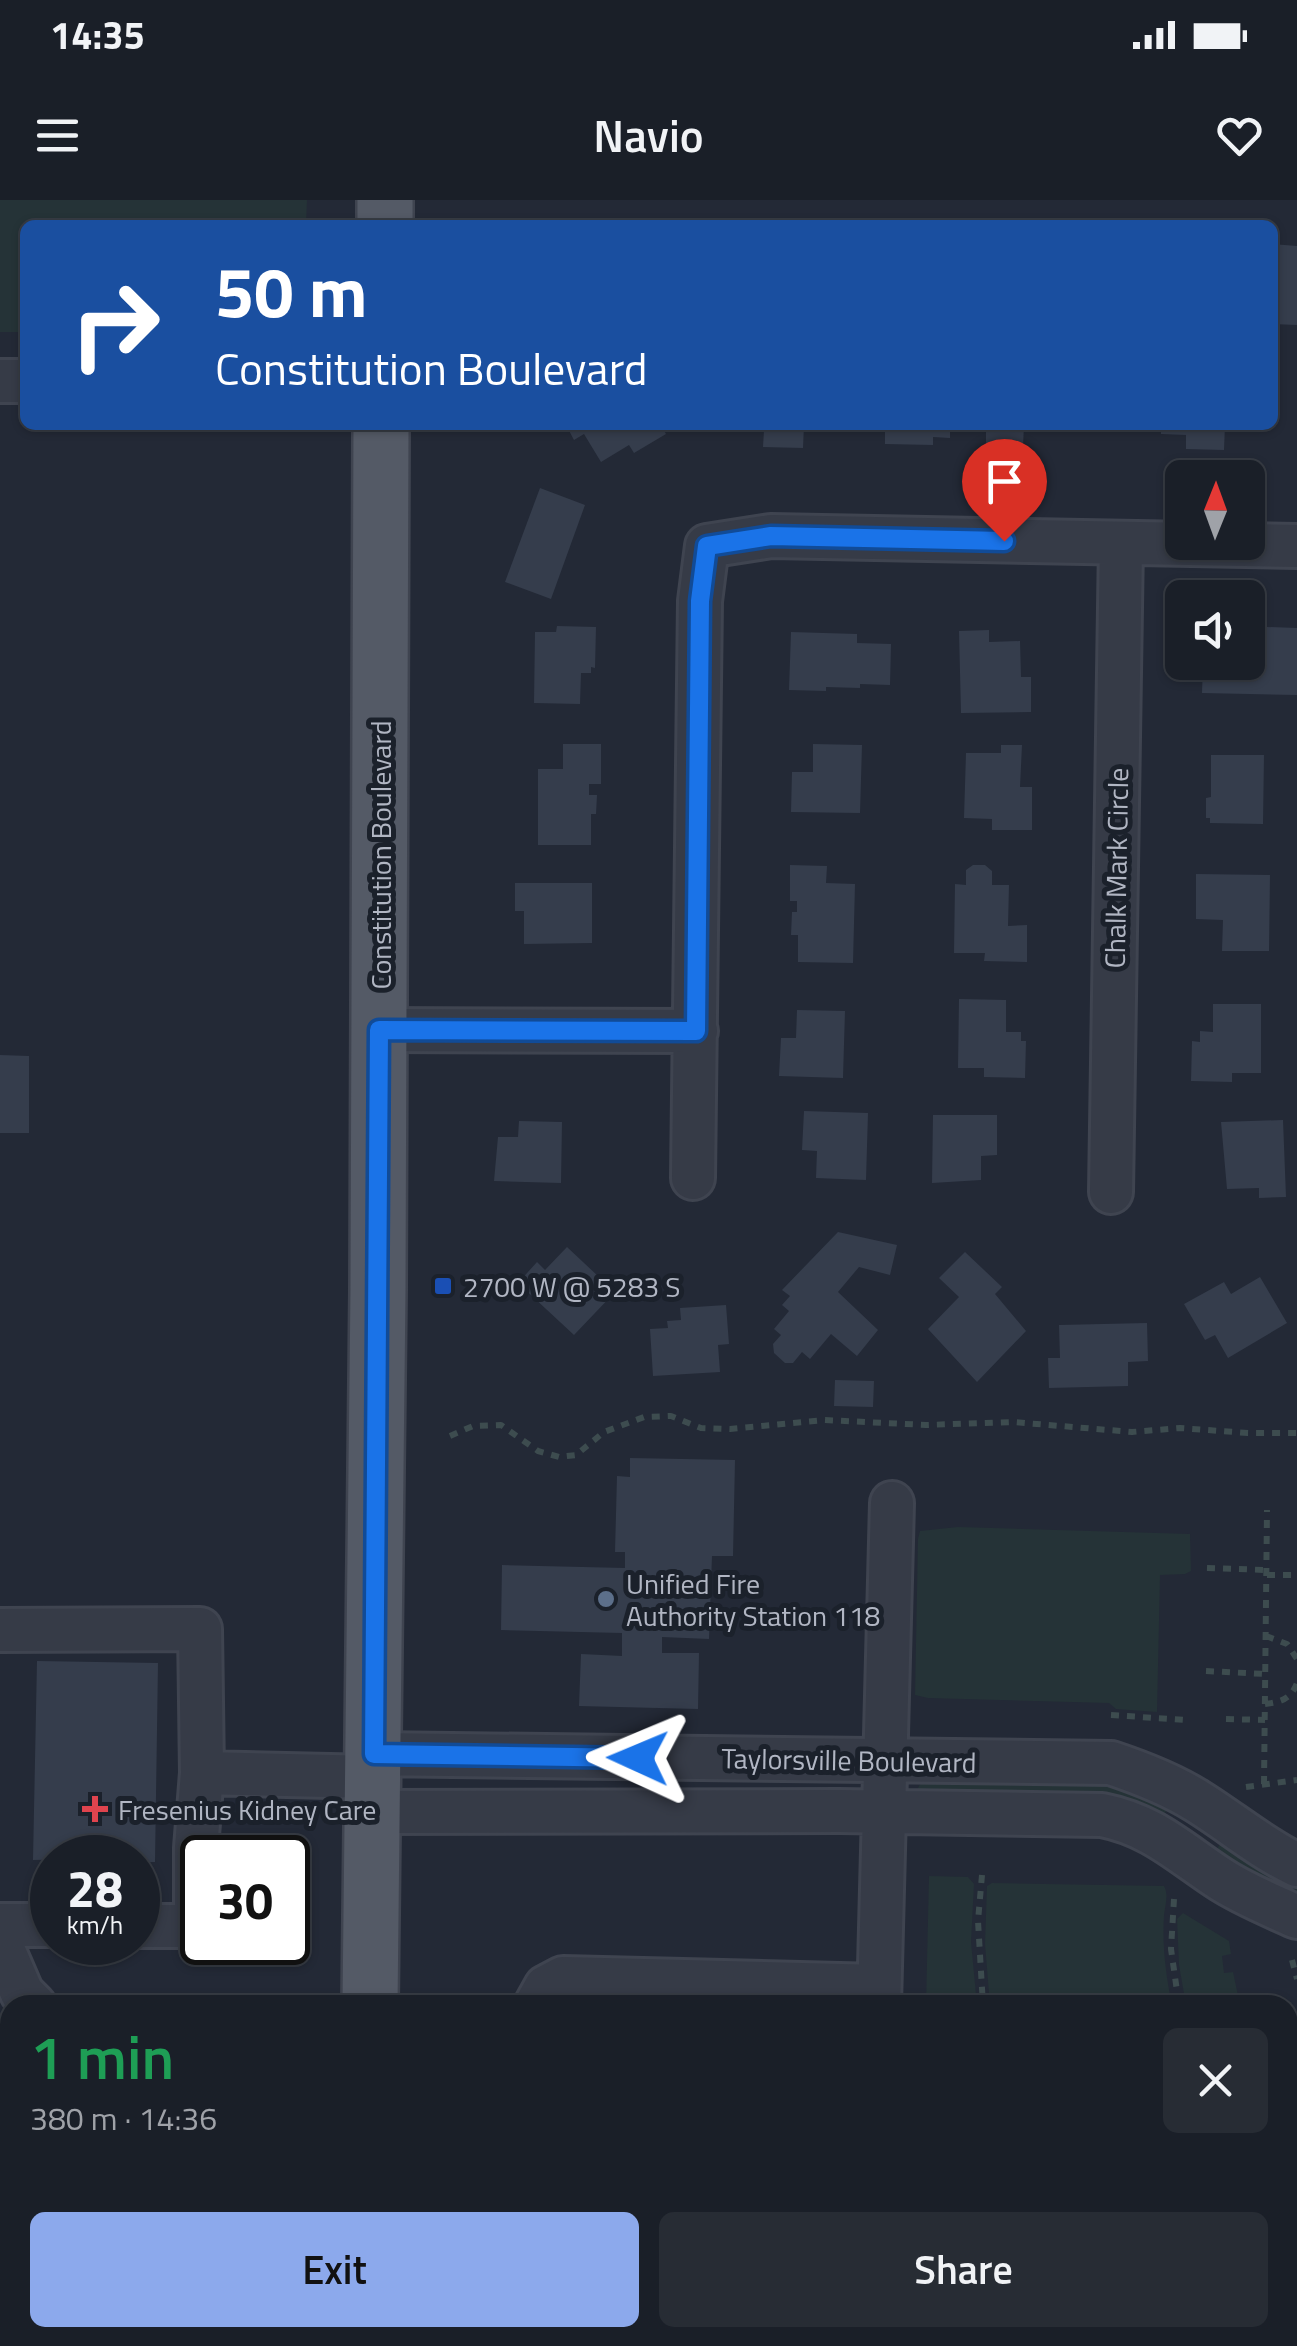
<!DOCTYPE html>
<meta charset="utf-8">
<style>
:root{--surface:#1a1f28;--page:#272c34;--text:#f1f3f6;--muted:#9fa2a8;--line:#383d45;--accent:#8ca9ec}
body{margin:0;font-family:"Titillium Web",sans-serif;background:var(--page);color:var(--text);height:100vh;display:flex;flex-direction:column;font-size:38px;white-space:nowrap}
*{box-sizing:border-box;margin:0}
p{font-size:32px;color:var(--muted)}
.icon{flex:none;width:55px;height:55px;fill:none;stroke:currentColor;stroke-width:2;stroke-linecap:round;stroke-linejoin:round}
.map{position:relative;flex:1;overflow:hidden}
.drawer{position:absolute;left:0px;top:1795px;width:1298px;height:352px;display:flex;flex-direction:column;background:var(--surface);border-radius:30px 30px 0 0;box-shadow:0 2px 8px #0004,0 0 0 2px var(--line)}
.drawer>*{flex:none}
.hud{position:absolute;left:20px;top:20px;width:1258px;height:210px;border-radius:15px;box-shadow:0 2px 8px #0004,0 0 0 2px var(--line);background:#1a4fa0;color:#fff;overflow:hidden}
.needle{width:65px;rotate:1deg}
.tools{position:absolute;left:1165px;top:260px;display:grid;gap:20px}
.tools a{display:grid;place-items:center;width:100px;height:100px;border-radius:15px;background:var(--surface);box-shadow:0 2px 8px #0004,0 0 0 2px var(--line);font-size:50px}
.speed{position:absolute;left:30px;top:1635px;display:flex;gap:20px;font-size:50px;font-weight:700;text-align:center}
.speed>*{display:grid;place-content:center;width:130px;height:130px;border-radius:50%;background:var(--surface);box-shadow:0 2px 8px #0004,0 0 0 2px var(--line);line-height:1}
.speed small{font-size:25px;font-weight:400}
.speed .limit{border:5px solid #111;border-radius:15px;background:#fff;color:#111}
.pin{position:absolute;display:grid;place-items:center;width:85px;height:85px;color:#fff;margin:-102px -42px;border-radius:50% 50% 50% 0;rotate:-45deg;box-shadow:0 0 10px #0007}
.pin .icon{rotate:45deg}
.me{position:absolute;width:110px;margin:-55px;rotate:271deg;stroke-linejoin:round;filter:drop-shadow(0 0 8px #0008)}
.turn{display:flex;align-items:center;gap:35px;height:210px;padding:0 30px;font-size:45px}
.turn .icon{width:130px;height:130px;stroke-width:2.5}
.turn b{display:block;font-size:70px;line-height:85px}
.round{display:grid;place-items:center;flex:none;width:105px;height:105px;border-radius:15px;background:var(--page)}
.head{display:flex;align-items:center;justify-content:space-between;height:170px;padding:0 30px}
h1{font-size:60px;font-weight:600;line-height:75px;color:#1e9e55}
.primary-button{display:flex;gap:20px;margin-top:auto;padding:20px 30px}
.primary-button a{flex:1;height:115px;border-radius:15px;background:var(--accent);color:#111;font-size:40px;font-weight:600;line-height:115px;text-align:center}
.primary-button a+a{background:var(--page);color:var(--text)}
.status{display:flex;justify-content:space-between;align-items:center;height:70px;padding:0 50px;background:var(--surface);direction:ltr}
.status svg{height:28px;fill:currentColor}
header{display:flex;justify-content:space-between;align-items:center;height:130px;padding:0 30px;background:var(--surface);font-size:45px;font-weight:600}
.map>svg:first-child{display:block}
.green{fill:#253337}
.building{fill:#353d4c}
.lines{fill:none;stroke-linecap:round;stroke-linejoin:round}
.minor-casing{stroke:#3f4450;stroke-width:48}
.major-casing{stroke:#3f4450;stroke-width:60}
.path{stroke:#3d4c4f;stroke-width:6;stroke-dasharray:8 8;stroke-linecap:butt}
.minor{stroke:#363b47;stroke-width:42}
.major{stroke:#545a66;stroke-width:55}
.route-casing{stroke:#114b97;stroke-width:25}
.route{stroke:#1a73e8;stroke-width:18}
.transit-dot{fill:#1a4fb4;stroke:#1b212b;stroke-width:4}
.service-dot{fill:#5c6f8a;stroke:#1b212b;stroke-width:4}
.health-dot{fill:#e0444e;stroke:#1b212b;stroke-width:4}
.labels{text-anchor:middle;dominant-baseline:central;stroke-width:10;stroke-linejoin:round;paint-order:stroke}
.street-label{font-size:28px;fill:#b1b6c3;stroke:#1b212b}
.poi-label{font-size:28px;fill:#b1b6c3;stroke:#1b212b;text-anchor:start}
</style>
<div class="status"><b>14:35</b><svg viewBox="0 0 49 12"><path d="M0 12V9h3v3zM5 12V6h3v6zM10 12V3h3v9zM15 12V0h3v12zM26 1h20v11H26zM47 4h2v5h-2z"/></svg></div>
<header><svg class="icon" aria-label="menu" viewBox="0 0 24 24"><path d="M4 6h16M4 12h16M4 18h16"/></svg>Navio<svg class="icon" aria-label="heart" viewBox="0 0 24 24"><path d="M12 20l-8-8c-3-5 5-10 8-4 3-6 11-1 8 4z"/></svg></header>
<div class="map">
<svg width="1297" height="2146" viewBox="0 0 1297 2146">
<rect width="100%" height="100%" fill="#232936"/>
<path class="green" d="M0,0H307L306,25H25V132H0Z
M958,1327L1190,1334L1191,1371L1185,1374L1160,1375L1157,1512L1116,1509L1109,1503L928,1498L915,1495L918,1339L920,1331Z
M922,1580L1110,1583L1169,1607L1164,1614H1159L920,1593L918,1588Z
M1223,1640L1297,1682V1700L1214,1653Z
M929,1676L968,1677L974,1684L971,1742L977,1805H926Z
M992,1683L1164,1686C1169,1695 1165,1705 1164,1716C1162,1746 1166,1776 1172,1805H990L985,1744L987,1686Z
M1183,1713L1229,1741L1231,1754L1222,1756L1224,1773L1233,1772L1240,1805H1186L1179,1765L1177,1719Z
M1288,2066L1290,2074L1297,2072V2144L1203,2146L1191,2138H1288Z
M916,2138H1098L1084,2146H915Z"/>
<path class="building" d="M1272,44L1297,46V125L1272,124Z
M566,225H661L666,234L634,253L629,245L601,262L584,234L574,240Z
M702,225H804L803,248L763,247L764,230L702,229Z
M850,225H950V238L933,237V245L885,244V231H850Z
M986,225H1024L1023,247H986Z
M1161,225H1225L1224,250L1186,249V235L1161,234Z
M540,288L585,305L551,399L505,382Z
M557,426L596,427L595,468L591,467V473H581L580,504L534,503L535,432H556Z
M1267,427L1297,428V495L1202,493L1203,462H1248V441H1267Z
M989,430V442L1020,441L1021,477H1031V512L961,513L959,431Z
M791,432L857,434V443L891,444L890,485L860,484V488L826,487V491L789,490Z
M563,544H601V584H589V595H597L596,614H591V645H538V569H563Z
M813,544L862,545L860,613L791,612L792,572H813Z
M1001,545H1022L1020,587H1032V630H992V619L964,618L966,553H1001Z
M1211,555H1264L1263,624L1210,623V618H1206V598L1211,597Z
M790,665L827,666L826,683L855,684L853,763L798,762V735H791L792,712H797V701H790Z
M973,665H985L992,671V685H1009L1008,726L1027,725V762L984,761L985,753H954L955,684L966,685V670Z
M1196,674L1270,675L1269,751H1222L1223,720L1196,719Z
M515,683H592V743L524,744V711H515Z
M959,799L1006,800V832H1021V841H1026L1025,878L984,877V868H958Z
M1213,804H1261V873H1232V882L1191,881L1192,841L1200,842V831L1213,832Z
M797,810L845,811L843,878L779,876L781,838H796Z
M0,855L29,856V933H0Z
M804,911L868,913L866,980L816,978L817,951L802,950Z
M933,915H997V955L981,956V980L932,983Z
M1283,920L1286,997L1259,998V988L1227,989L1221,922Z
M519,921L562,922L561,983L494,981L498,937H518Z
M838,1032L897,1045L890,1075L859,1067L838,1092L878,1130L857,1156L831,1134L810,1159L802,1152L793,1163H785L774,1153L773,1144L781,1135L774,1129L789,1111L782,1105L790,1096L782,1090Z
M567,1047L615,1092L574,1135L518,1083L537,1062L545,1070Z
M965,1052L1002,1087L995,1094L1026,1131L977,1182L928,1129L959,1097L939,1078Z
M1260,1077L1287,1123L1228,1158L1215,1135L1205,1140L1184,1104L1224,1082L1231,1094Z
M726,1105L729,1144L718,1145L720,1172L653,1176L650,1129L668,1128L667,1121L681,1120L680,1108Z
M1147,1123L1148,1161L1128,1162V1186L1049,1188L1048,1158H1060L1059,1125Z
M835,1180L874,1181L873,1207L834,1206Z
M630,1258L735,1260L733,1356H712L709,1439L662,1437V1453H699L698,1509L579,1506L581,1454L622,1456V1433L501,1430L502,1365L625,1368V1352H615L617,1276L630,1277Z
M37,1461L158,1463L155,1662H138V1658L33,1660Z
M1288,1864L1297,1878V1922L1288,1928Z
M486,2138H603V2146H486Z"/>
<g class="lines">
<defs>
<path id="minor" d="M0,181H25
M379,830L696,831
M693,978L700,401L707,346L771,336L1297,346
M1111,992L1121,343
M0,1430L200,1429L202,1573L374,1577
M375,1554L1111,1563C1141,1573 1170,1584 1197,1601C1231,1622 1261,1648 1297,1665
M373,1612L839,1611L1102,1615C1152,1625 1178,1651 1219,1678C1243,1694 1271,1705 1297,1717
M0,1725H52
M138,1726H196V1648L202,1573
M0,1742L22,1793L34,1805
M536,1805L546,1787L563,1778L879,1786
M879,1805L892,1303
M0,1921L10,1935
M0,2105L10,2106
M633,2138L637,2146
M689,2138L690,2146
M856,2146L866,2138"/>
<path id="major" d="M385,25V0
M370,1805L378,1090L381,225
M363,2146V2138"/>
</defs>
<use href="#minor" class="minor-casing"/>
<use href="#major" class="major-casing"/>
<path class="path" d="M450,1236L473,1226L501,1225L538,1251L559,1257L576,1255L604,1232L644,1217L671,1216L701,1228L730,1229L824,1220L926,1225L1013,1222L1132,1232L1180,1228L1248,1233H1297
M1207,1368L1266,1370
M1267,1375H1297
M1266,1436L1287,1444L1297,1459
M1206,1471L1265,1474
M1265,1504C1281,1502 1291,1499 1297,1483
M1111,1515L1185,1520
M1226,1519L1265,1520
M1264,1584L1267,1310
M1246,1587L1297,1580
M982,1675L978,1721L983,1805
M1174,1699L1171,1749L1179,1805
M1292,1760L1297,1779
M1288,1964L1297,1954
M1288,1976L1297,1984
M1288,2060L1297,2057
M1178,2138L1190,2146
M1098,2146L1112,2138"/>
<use href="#minor" class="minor"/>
<use href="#major" class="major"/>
</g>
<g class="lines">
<defs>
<path id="route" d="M638,1558L374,1554L379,830L696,831L700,401L707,346L771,336L1004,341"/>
</defs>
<use href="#route" class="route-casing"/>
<use href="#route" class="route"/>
</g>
<rect class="transit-dot" x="433" y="1076" width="20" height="20" rx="5"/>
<circle class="service-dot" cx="606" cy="1399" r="10"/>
<path class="health-dot" d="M90 1594h10v10h10v10h-10v10h-10v-10h-10v-10h10z"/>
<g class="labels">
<g class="street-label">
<text transform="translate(380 655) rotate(-90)">Constitution Boulevard</text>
<text transform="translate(1116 668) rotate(-89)">Chalk Mark Circle</text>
<text transform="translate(849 1560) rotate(1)">Taylorsville Boulevard</text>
</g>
<g class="poi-label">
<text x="463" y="1086">2700 W @ 5283 S</text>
<text x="626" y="1383">Unified Fire<tspan x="626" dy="32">Authority Station 118</tspan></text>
<text x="118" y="1609">Fresenius Kidney Care</text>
</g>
</g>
</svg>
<div class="tools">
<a><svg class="needle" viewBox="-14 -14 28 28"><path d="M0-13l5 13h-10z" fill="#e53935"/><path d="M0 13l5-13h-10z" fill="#9fa2a8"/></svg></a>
<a><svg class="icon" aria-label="sound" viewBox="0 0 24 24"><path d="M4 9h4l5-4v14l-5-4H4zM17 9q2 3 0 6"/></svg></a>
</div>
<div class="speed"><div>28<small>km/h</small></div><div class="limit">30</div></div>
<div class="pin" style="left:1004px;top:341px;background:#d93025"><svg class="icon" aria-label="arrive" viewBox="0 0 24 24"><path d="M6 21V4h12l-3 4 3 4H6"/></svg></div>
<svg class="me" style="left:638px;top:1558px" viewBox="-20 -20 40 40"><path d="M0-17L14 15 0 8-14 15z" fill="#1a73e8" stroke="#fff" stroke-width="4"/></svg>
<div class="hud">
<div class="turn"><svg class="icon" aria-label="right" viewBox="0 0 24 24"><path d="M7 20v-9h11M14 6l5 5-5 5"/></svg><div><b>50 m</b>Constitution Boulevard</div></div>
</div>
<section class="drawer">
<div class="head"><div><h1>1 min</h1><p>380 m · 14:36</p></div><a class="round"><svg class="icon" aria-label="close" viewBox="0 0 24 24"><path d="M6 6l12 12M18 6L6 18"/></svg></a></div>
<div class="primary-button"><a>Exit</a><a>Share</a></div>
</section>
</div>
